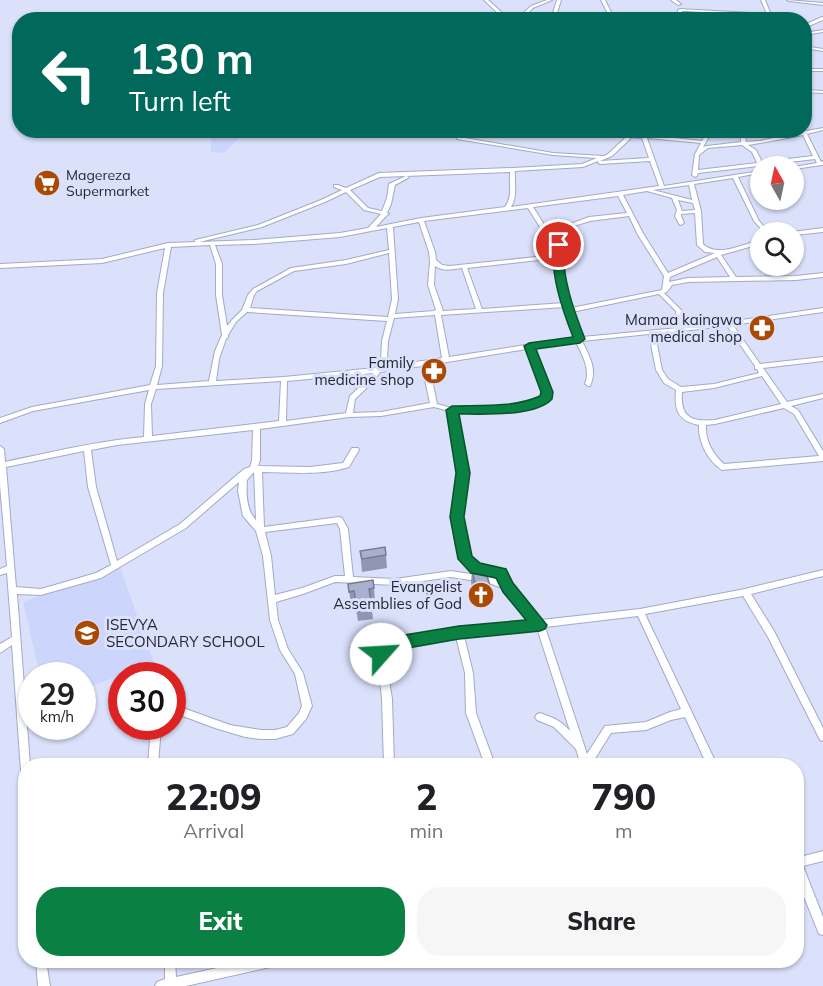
<!DOCTYPE html>
<style>
:root{--surface:#fff;--page:#f6f6f6;--text:#202124;--muted:#757577;--accent:#0b8043}
body{margin:0;font-family:Mulish,sans-serif;background:var(--page);color:var(--text);height:100vh;display:flex;flex-direction:column;font-size:22px;white-space:nowrap}
*{box-sizing:border-box;margin:0}
p{font-size:20px;color:var(--muted)}
.icon{flex:none;width:33px;height:33px;fill:none;stroke:currentColor;stroke-width:2;stroke-linecap:round;stroke-linejoin:round}
.map{position:relative;flex:1;overflow:hidden}
.side{position:absolute;left:18px;top:758px;width:786px;height:210px;display:flex;flex-direction:column;background:var(--surface);border-radius:24px;box-shadow:0 2px 4px #0004}
.side>*{flex:none}
.hud{position:absolute;left:12px;top:12px;width:800px;height:126px;border-radius:24px;box-shadow:0 2px 4px #0004;background:#00695c;color:#fff;overflow:hidden}
.needle{width:39px;rotate:351deg}
.buttons{position:absolute;left:750px;top:156px;display:grid;gap:12px}
.buttons a{display:grid;place-items:center;width:54px;height:54px;border-radius:50%;background:var(--surface);box-shadow:0 2px 4px #0004;font-size:30px}
.speed{position:absolute;left:18px;top:662px;display:flex;gap:12px;font-size:30px;font-weight:700;text-align:center}
.speed>*{display:grid;place-content:center;width:78px;height:78px;border-radius:50%;background:var(--surface);box-shadow:0 2px 4px #0004;line-height:1}
.speed small{font-size:15px;font-weight:400}
.speed .limit{border:9px solid #d22;background:#fff;color:#111}
.pin{position:absolute;display:grid;place-items:center;width:51px;height:51px;color:#fff;margin:-26px;border:3px solid #fff;border-radius:50%;box-shadow:0 2px 6px #0007}
.me{position:absolute;width:66px;margin:-33px;rotate:64deg;stroke-linejoin:round;filter:drop-shadow(0 0 4px #0008)}
.turn{display:flex;align-items:center;gap:21px;height:126px;padding:0 18px;font-size:27px}
.turn .icon{width:78px;height:78px;stroke-width:2.5}
.turn b{display:block;font-size:42px;line-height:51px}
.eta{display:flex;justify-content:space-evenly;align-items:center;height:102px;text-align:center}
.eta b{font-size:36px;font-weight:800;line-height:42px}
.primary-button{display:flex;gap:12px;margin-top:auto;padding:12px 18px}
.primary-button a{flex:1;height:69px;border-radius:24px;background:var(--accent);color:#fff;font-size:24px;font-weight:800;line-height:69px;text-align:center}
.primary-button a+a{background:var(--page);color:var(--text)}
.map>svg:first-child{display:block}
.built{fill:#ccd5fc}
.lines{fill:none;stroke-linecap:round;stroke-linejoin:round}
.minor-casing{stroke:#a3a9c8;stroke-width:2}
.minor{fill:#fff;fill-rule:evenodd}
.wall{fill:#9197b2}
.building{fill:#a9b0cf;stroke:#767b91;stroke-width:1.5}
.route{fill:#0b8043;stroke:#07532c;stroke-width:1.5}
.labels{text-anchor:middle;dominant-baseline:central;stroke-width:6;stroke-linejoin:round;paint-order:stroke}
.far-poi-label{font-size:14px;fill:#252834;stroke:#dbe0fb;text-anchor:start}
.poi-label{font-size:15px;fill:#252834;stroke:#dbe0fb;text-anchor:end}
</style>
<div class="map">
<svg width="823" height="986" viewBox="0 0 823 986">
<rect width="100%" height="100%" fill="#dbe0fb"/>
<path class="built" d="M211,131V130L245,131L224,153L211,152Z
M120,567L154,663L83,689L82,675H40L23,602Z"/>
<g class="lines">
<defs>
<path id="minor" d="M484,0H488L510,20H505Z
M547,0H552L533,8L528,13L552,16L557,0H561L556,16L576,20L553,19L526,15L521,20H516L531,6Z
M601,0H605L615,20H587L610,18Z
M671,0H676L681,4L678,5Z
M761,0H765L773,20H769L767,16L686,11H682L681,20H677L678,10L680,9L767,14Z
M787,0L823,3V5L789,1Z
M822,17H823V20L804,28V25Z
M823,30V32L804,35V33Z
M804,46L823,49V51L804,48Z
M804,69H823V71H804Z
M804,90L823,91V93L804,92Z
M823,128V130L807,134L821,162L823,161V165H822L794,169V167L817,163L815,159L764,165L761,166H759L698,173L697,176L695,177L692,175L695,154L701,143L647,138L664,186L760,171V173L738,177L759,221L769,232H764L754,221L733,178L694,184L701,211L703,244C718,258 743,244 760,240V244L721,255L736,277L796,276L823,273V277L796,280L688,282L672,285L667,292L664,293L682,311L684,327L707,325L823,308V312L733,325L760,364L823,357V361L763,368L787,402L823,394V398L791,406L798,410L823,451V461L722,470C708,461 698,442 699,425C678,421 674,410 676,390L664,383L656,370L649,334L582,341C589,356 598,369 590,386H588L585,384C591,369 582,355 576,342L533,348L550,395L548,401C521,414 486,411 456,412C460,430 466,448 467,467C468,495 450,540 473,562C481,569 494,568 504,571L511,585L541,620L640,609L745,589L823,570V576L751,594L774,631L823,728V741L820,740L768,637L743,596L645,614L717,765H707L685,717L671,720L646,730L611,733L591,765H581L576,749L554,727L537,720L535,717L537,714L540,713C554,718 560,720 570,731L537,628L464,636L473,673L476,713L495,765H485L466,713L465,673L456,637L389,648L385,654L392,699L394,765H384L382,699L377,654L383,642L459,629L532,621L505,589L489,583L451,577L395,585L335,582L303,594L276,602L278,620L288,649L303,673L312,706L306,719L293,734L275,739H261L245,737L215,728L172,712V704L230,725L261,730H275L287,727L299,713L302,706L295,674L280,650L270,620L263,556L256,531L243,516L238,491L239,482L186,528L101,578L41,595L17,594L30,765H26V775L23,774L21,771L12,645L0,653V644L12,637L7,573L0,575V569L7,566L0,485V446L4,449L5,462C52,452 97,441 144,437L145,404L149,390L33,411L0,423V418L32,407L150,385L156,366L157,293L165,248L102,263L0,268V264L102,259L168,243L196,242L194,241L195,240L258,225L321,200L342,190L334,187V185H338L346,188L379,173L513,168L582,164L597,158L553,155L457,139V138L459,137L553,153L604,156L608,154L625,138L623,130H628L629,134L642,135L646,130H651L647,135L702,141L708,130H713L703,147L707,146L741,142L740,130H744L746,142L760,141L802,132L801,130H804V129L806,131ZM803,135L813,156L762,162L756,150L748,145L760,143ZM630,137L642,138L649,158L600,161L612,156L630,139ZM742,145L752,152L757,163L698,170L699,155L708,148ZM598,161V163L600,164L650,161L659,186L511,207C518,195 514,184 515,171L583,167ZM510,172C509,184 513,196 505,207L421,218L376,227L386,216L389,214L387,213L391,204L395,185L408,178L409,177L406,176ZM406,176L389,184L387,198L382,211L368,208L350,190L380,177ZM689,185L692,200L653,190ZM647,191L672,198L677,210L675,216L679,224L681,225L684,223L681,216V214L695,213L697,245L705,252L715,253L668,273L644,235L623,195ZM346,192L364,210L381,214L368,228L340,233L253,240L199,242L262,227L325,202ZM618,196L627,213L589,217L570,224L547,229L533,207ZM678,200L693,203L695,210L682,211ZM528,208L543,232L555,241L556,245L555,255L449,266L442,265L436,260L435,252L424,221ZM629,216L638,235L664,276L662,290L571,308L561,256L562,245L559,239L549,232L574,226L590,221ZM419,222L429,252L430,261L428,285L436,310L434,311L395,314L398,299L393,227ZM387,228L389,250L346,260L291,268L253,289L248,295L242,310L232,320L227,326L222,295V264L215,245L253,244L340,237ZM210,245L216,264V295L222,335L215,351L209,381L157,385L162,366L163,293L171,247ZM389,253L392,299L388,317L250,308L254,295L257,291L294,271L346,264ZM717,257L730,277L688,278L669,282L670,277ZM556,258L564,303L482,309L467,268ZM435,266C443,272 453,269 462,268L476,309L443,311L434,285ZM659,294L676,311L678,328L582,337L572,312ZM565,307L576,337L449,357L441,315ZM247,312L387,321L382,341L381,360L375,368L284,377L216,381L219,359L226,339L228,337V335L236,322ZM435,315L442,358L383,367L387,360L388,341L394,318ZM727,326L755,366V369H757L759,373L714,384L681,387L668,379L662,370L655,334ZM527,349L544,395L543,398L536,401L512,406L452,408L437,404L429,365ZM422,366L430,403L381,412L353,413L355,399L374,381L380,372ZM373,373L370,377L350,396L346,413L286,421L287,381ZM762,376L781,404L715,420C692,422 680,418 682,392L714,388ZM281,381L279,421L152,436L151,404L156,389ZM434,407L449,411C454,431 460,451 459,471C459,498 442,552 471,569C479,574 489,574 498,576L501,581L490,577L451,571L395,579L353,577L348,529L342,518L339,517L264,527L262,472C290,472 321,476 349,467L359,450L358,448H352L343,463L310,467L258,466L260,460V429L349,417L381,416ZM784,408L794,414L819,456L724,464C713,454 705,441 706,425L715,424ZM253,430L252,460L250,467L244,469L180,524L117,561L96,487L91,450L117,445L199,436ZM84,451L88,487L111,565L96,573L41,589L16,587L6,467ZM254,472L256,520C246,510 246,493 247,480ZM337,523L340,529L345,576H335L302,588L275,595L271,556L265,532ZM638,616L681,709L670,712L646,722L605,726L587,754L545,627Z
M823,228V232L794,235V232H792Z
M151,726H161L158,765H148Z
M823,851V861L803,866L823,917V935L819,934L796,877V858Z
M36,960H46L50,986H38Z
M165,960H175L176,977L254,960H284L283,964L279,965L186,986H155L157,982L165,979Z"/>
</defs>
<use href="#minor" class="minor-casing"/>
<use href="#minor" class="minor"/>
</g>
<path class="wall" d="M360,551L386,555L387,568L362,572Z
M472,570L491,590L489,603L476,604L471,582Z
M348,584L374,588L375,601H371L373,619L358,621L355,603L351,604Z"/>
<path class="building" d="M385,547L386,555L362,559L360,551Z
M472,570L486,572L491,590L477,592Z
M373,580L374,588L369,589L372,607L357,609L354,591L349,592L348,584Z"/>
<path class="route" d="M559,242L564,245C561,276 574,311 585,339L580,343L536,349L553,392L552,399C536,417 483,414 459,414L470,473L464,517L472,556L480,563L506,569L513,583L547,625L545,629L540,631L459,639L391,651L387,659L381,661L376,659L373,654L380,640L386,638L459,626L526,620L503,592L496,578L471,573L458,559L450,517L456,473L446,410L452,406C481,405 513,408 540,396L541,392L524,346L529,343L573,337C562,309 550,274 554,245Z"/>
<defs>
<symbol id="supermarket-disc" viewBox="-11 -11 22 22"><circle r="9.5" fill="#aa4a02" stroke="#dbe0fb"/><path d="M-6-5.5h2.5l.6 2H6L4.5 2H-2.5L-4.4-4H-6ZM-1.5 3.2a1.3 1.3 0 1 0 .1 0ZM3 3.2a1.3 1.3 0 1 0 .1 0Z" fill="#fff"/></symbol>
<symbol id="pharmacy-disc" viewBox="-11 -11 22 22"><circle r="9.5" fill="#aa4a02" stroke="#dbe0fb"/><path d="M-2-6h4v4h4v4h-4v4h-4v-4h-4v-4h4Z" fill="#fff"/></symbol>
<symbol id="church-disc" viewBox="-11 -11 22 22"><circle r="9.5" fill="#aa4a02" stroke="#dbe0fb"/><path d="M-1.2-6h2.4v3.5h3.3v2.4h-3.3V6h-2.4V-.1h-3.3v-2.4h3.3Z" fill="#fff"/></symbol>
<symbol id="school-disc" viewBox="-11 -11 22 22"><circle r="9.5" fill="#aa4a02" stroke="#dbe0fb"/><path d="M0-5L7-2L0 1L-7-2ZM-4 1L0 2.5L4 1V4Q0 6-4 4Z" fill="#fff"/></symbol>
</defs>
<g fill-rule="evenodd">
<use href="#supermarket-disc" x="32" y="168" width="30" height="30"/>
<use href="#pharmacy-disc" x="747" y="313" width="30" height="30"/>
<use href="#pharmacy-disc" x="419" y="356" width="30" height="30"/>
<use href="#church-disc" x="466" y="580" width="30" height="30"/>
<use href="#school-disc" x="72" y="618" width="30" height="30"/>
</g>
<g class="labels">
<g class="far-poi-label">
<text x="66" y="175">Magereza<tspan x="66" dy="16">Supermarket</tspan></text>
</g>
<g class="poi-label">
<text x="742" y="319">Mamaa kaingwa<tspan x="742" dy="17">medical shop</tspan></text>
<text x="414" y="362">Family<tspan x="414" dy="17">medicine shop</tspan></text>
<text x="462" y="586">Evangelist<tspan x="462" dy="17">Assemblies of God</tspan></text>
<text x="106" y="624" text-anchor="start">ISEVYA<tspan x="106" dy="17">SECONDARY SCHOOL</tspan></text>
</g>
</g>
</svg>
<div class="buttons">
<a><svg class="needle" viewBox="-14 -14 28 28"><path d="M0-13l5 13h-10z" fill="#e53935"/><path d="M0 13l5-13h-10z" fill="#757577"/></svg></a>
<a><svg class="icon" aria-label="search" viewBox="0 0 24 24"><circle cx="10" cy="10" r="6"/><path d="M15 15l6 6"/></svg></a>
</div>
<div class="speed"><div>29<small>km/h</small></div><div class="limit">30</div></div>
<div class="pin" style="left:559px;top:245px;background:#d93025"><svg class="icon" aria-label="arrive" viewBox="0 0 24 24"><path d="M6 21V4h12l-3 4 3 4H6"/></svg></div>
<svg class="me" style="left:381px;top:654px" viewBox="-20 -20 40 40"><circle r="19" fill="#fff"/><path d="M0-13L10 11 0 6-10 11z" fill="#0b8043"/></svg>
<div class="hud">
<div class="turn"><svg class="icon" aria-label="left" viewBox="0 0 24 24"><path d="M17 20v-9H6M10 6l-5 5 5 5"/></svg><div><b>130 m</b>Turn left</div></div>
</div>
<section class="side">
<div class="eta">
<div><b>22:09</b><p>Arrival</p></div>
<div><b>2</b><p>min</p></div>
<div><b>790</b><p>m</p></div>
</div>
<div class="primary-button"><a>Exit</a><a>Share</a></div>
</section>
</div>
